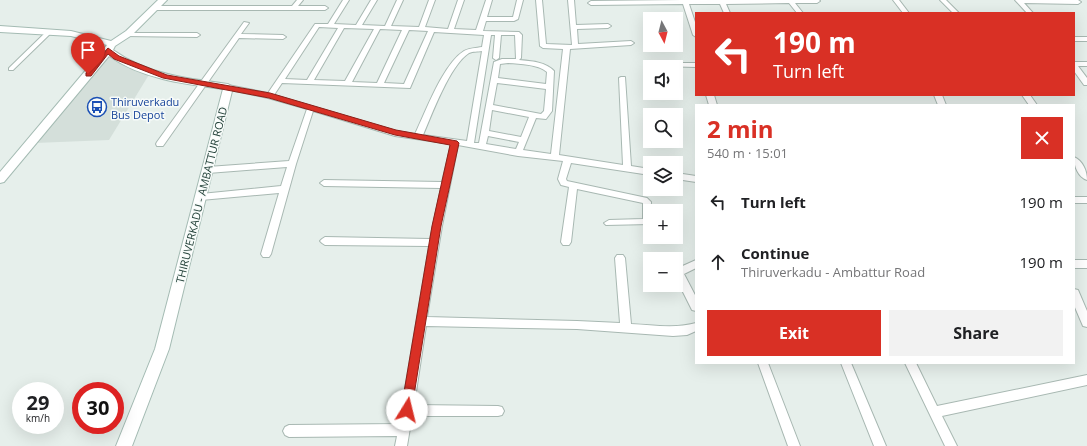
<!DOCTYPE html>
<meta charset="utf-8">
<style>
:root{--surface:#fff;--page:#f2f2f2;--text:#202124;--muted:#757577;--accent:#d93025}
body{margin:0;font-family:"Open Sans",sans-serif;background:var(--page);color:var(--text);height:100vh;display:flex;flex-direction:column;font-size:15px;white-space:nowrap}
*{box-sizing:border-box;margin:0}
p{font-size:13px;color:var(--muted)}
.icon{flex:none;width:22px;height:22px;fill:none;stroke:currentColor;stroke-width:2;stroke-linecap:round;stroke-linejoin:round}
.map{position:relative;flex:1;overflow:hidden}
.sheet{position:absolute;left:695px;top:104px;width:380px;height:260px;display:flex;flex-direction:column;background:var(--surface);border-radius:0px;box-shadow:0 4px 16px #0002}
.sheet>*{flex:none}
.hud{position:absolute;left:695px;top:12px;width:380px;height:84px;border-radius:0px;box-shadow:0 4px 16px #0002;background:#d93025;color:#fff;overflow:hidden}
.needle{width:26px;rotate:173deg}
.tools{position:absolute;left:643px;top:12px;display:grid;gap:8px}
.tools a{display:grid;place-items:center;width:40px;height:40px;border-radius:0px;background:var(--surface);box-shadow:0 4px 16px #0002;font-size:20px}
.speed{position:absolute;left:12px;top:382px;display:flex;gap:8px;font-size:20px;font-weight:700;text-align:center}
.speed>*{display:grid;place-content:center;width:52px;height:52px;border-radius:50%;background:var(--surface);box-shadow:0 4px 16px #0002;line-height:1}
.speed small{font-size:10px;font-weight:400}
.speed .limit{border:6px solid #d22;background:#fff;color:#111}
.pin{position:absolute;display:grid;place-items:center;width:34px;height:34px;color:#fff;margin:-41px -17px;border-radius:50% 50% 50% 0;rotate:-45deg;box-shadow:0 0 4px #0007}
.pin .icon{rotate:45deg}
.me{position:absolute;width:44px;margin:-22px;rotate:9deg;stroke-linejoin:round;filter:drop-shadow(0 0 3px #0008)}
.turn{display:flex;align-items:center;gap:14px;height:84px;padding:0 12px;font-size:18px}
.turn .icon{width:52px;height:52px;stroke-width:2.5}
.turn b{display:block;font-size:28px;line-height:34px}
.round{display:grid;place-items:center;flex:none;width:42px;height:42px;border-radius:0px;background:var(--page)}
.overview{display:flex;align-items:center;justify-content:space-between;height:68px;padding:0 12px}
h1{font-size:24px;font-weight:700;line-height:30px;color:var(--accent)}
.action{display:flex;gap:8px;margin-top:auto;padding:8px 12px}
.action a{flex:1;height:46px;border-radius:0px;background:var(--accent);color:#fff;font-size:16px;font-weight:700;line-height:46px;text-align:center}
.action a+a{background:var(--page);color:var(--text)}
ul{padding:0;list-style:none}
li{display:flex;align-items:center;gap:12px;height:60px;padding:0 12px}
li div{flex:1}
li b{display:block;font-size:15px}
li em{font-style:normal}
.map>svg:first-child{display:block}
.built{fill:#d4dfda}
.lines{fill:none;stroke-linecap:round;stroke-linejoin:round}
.street-casing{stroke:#a8b8b2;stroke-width:2}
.secondary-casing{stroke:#a4bbb3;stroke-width:2}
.street{fill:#fff;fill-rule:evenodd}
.secondary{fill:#fff;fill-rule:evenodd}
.route{fill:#d93025;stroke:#8d1f18}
.labels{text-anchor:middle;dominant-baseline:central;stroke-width:3;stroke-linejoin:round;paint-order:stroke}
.transit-label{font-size:11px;fill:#164399;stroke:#f7fbf9;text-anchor:start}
.street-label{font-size:11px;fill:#24423a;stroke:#f7fbf9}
</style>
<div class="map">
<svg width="1087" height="446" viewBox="0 0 1087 446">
<rect width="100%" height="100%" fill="#e6efeb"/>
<path class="built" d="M105,56L150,73L109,140L35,143Z"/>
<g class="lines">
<defs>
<path id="street" d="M297,0H303L298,6H325L328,8L325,10H157L154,8L157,6H292Z
M343,0H349L334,24L356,25L371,0H377L362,25L385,26L397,0H403L391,26L419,27L429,0H435L425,27L448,29L458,0H464L454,29L476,30L486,0H492L487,17H513L517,0H523L518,19L514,21H486L483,31L519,32L522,35L521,58L519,60C531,61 546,62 554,71L552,111L546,119L536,118L523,150L551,154L563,49L543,48L540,46L536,0H542L546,44L572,45L568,0H574L576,25L608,24L611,26L608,28L577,29L578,44L631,41L634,43L631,45L570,49L559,155L623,165L619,78L621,77H625L631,166L650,169V175L571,163L566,179L567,181L647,198L651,202L650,224L606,225L604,223L609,220L643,219V203L577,189L571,242L569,245H563L561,242L569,187L561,185L558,179L563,161L518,156L458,145L442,226L427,317L577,321L620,323L615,258L617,255H623L625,258L631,324C652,325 675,329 696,323V331L687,335L673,336L577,329L426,326L414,405L498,406L502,407L504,411L502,415L498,416H412L407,446H395L397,436L289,437L285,435L283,431L285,427L289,425L399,424L429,246L325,245L322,243L320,241L322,239L325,237L430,239L441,188L324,186L320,183L324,180L442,182L451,144L395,136L313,111L296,164L271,254L269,257H263L261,254L279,193L201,200L198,199L197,197L198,195L201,194L281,186L287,167L208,173L204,170L208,167L289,161L307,109L268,98L225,89L224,87L228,85L268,93L315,24H328ZM319,27L338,28L307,80L285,79ZM344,28L374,29L345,81L314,80ZM380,29L402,30L377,83L352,82ZM409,30L428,31L404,84L384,83ZM434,32L484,35L482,47C476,48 469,48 464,51C443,64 426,111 415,134L396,131L274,95L282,83L410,88ZM491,35H495L493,58L496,60L499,58L501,35H515L516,59H502L494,62L479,143H474ZM482,51L467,141L423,135C432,114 450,65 469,53C473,51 478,52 482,51ZM508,63C521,64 537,64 547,72L546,84L498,78L500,64ZM497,83L546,89L544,111L541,114L493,105ZM492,110L529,117L521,137L489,131ZM488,136L519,142L516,149L486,144Z
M682,0H819L820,1L817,3H795L803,13H797L789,3L726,4L730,13H724L720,4H689L696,25V37L693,35L683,4L591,5L588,3L591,1Z
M893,0H899L909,13H903Z
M940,0H946L959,13H953Z
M1015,0H1078L1081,2L1078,4L1024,3L1033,13H1027Z
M244,22L249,23L241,34L283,35L286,37L283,39L239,38L163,146H157L156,144L157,142Z
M49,30L52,32L51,33L13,70H9V68L47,31Z
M127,33H197L200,35L197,37L125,36L124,35Z
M1074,37H1087V41H1074Z
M1074,62H1087V66H1078L1087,78V85H1084L1074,71Z
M659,63H696V67L657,66V64Z
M706,95H714L717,105H709Z
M934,95H942L946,105H938Z
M1022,95H1030L1037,105H1029Z
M1074,157C1083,161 1087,171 1087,180C1078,177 1074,166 1074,157Z
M676,173L696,176V182L676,179Z
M1074,197H1087V203H1074Z
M696,260V268L684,274L696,297V311L692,310L676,278V269Z
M1074,260H1087V268H1074Z
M1074,289L1078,290L1087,311V327L1083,326L1074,305Z
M758,363H768L800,446H788Z
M841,363H851L886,446H874Z
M905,363H916L937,406L1087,375V385L942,416L957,446H945Z"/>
<path id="secondary" d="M158,0H167L132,35L115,46L113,50C147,74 188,79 228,84L233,87L169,349L132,446H116L155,349L223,89C184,84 142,79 109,56L4,182L0,183V172L107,45L71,36L0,32V26L71,31L111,41L126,31Z"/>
</defs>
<use href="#street" class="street-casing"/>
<use href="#secondary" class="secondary-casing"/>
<use href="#street" class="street"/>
<use href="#secondary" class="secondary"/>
</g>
<path class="route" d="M108,48L119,56L167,75L270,93L396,130L457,141L459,143L441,226L411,414L407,416L403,414L401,410L432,226L450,145L395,135L269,98L163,78L114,59L108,54L91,76H86V73Z"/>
<defs>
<symbol id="bus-ring" viewBox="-11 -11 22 22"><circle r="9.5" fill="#f7fbf9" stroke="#1a4fb4" stroke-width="1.5"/><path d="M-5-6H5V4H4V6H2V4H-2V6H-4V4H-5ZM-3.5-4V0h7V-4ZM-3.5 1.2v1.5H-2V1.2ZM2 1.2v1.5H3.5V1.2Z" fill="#1a4fb4"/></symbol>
</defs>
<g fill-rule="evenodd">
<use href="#bus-ring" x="86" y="96" width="22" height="22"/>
</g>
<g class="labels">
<g class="transit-label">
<text x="111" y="101">Thiruverkadu<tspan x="111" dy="13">Bus Depot</tspan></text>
</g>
<g class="street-label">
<text transform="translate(201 195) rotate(-76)">THIRUVERKADU - AMBATTUR ROAD</text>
</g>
</g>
</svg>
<div class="tools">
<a><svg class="needle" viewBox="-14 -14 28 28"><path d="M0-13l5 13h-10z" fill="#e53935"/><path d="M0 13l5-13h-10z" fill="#757577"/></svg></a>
<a><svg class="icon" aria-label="sound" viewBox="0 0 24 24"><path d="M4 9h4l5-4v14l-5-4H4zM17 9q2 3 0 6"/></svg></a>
<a><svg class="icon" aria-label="search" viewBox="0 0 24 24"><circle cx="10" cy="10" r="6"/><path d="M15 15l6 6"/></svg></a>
<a><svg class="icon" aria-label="layers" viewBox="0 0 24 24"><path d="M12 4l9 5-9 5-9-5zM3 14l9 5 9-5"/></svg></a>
<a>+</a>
<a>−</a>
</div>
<div class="speed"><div>29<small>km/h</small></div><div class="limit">30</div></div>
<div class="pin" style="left:88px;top:74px;background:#d93025"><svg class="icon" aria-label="arrive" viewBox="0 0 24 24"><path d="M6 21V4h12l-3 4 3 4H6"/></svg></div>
<svg class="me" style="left:407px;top:410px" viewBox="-20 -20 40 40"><circle r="19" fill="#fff"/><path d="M0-13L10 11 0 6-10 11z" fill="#d93025"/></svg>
<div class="hud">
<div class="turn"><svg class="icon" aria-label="left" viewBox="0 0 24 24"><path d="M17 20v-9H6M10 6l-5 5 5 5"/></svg><div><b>190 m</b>Turn left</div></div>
</div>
<section class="sheet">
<div class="overview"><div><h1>2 min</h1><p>540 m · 15:01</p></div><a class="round" style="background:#d93025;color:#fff"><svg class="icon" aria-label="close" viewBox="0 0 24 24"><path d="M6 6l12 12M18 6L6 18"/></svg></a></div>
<ul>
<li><svg class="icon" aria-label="left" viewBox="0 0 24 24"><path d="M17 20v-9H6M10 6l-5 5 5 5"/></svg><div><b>Turn left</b></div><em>190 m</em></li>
<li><svg class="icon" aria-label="ahead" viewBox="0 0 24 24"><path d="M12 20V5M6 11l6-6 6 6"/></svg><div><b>Continue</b><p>Thiruverkadu - Ambattur Road</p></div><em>190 m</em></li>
</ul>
<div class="action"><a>Exit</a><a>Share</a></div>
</section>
</div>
